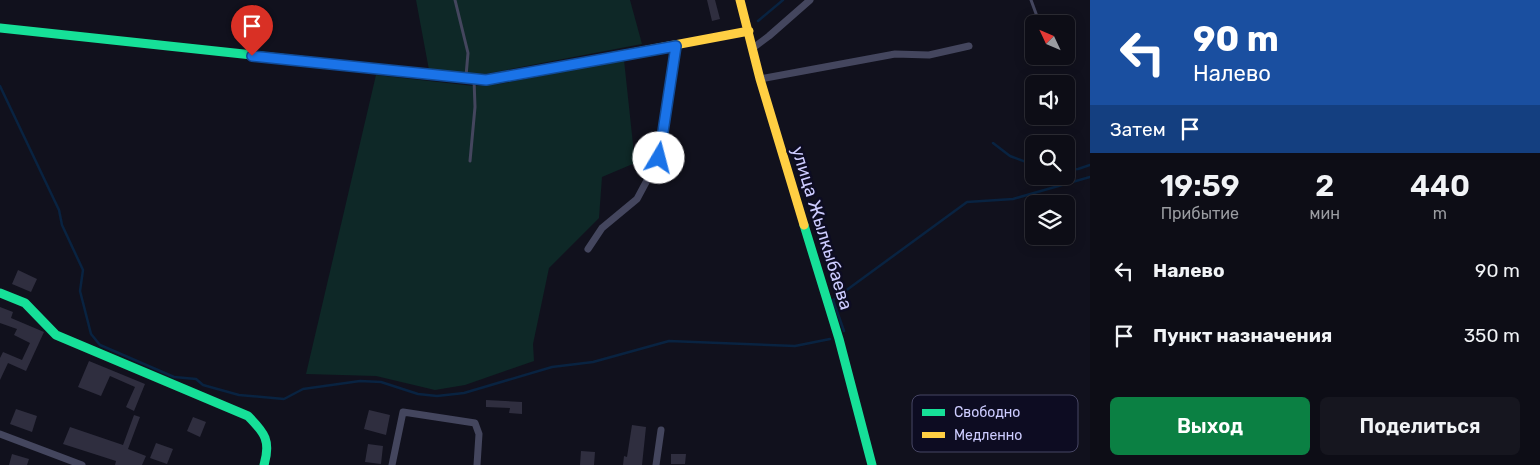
<!DOCTYPE html>
<html lang="ru">
<meta charset="utf-8">
<style>
:root{--surface:#0d0d16;--page:#16161f;--text:#f1f3f6;--muted:#9a9ca1;--line:#2d2d35;--accent:#0b8043}
body{margin:0;font-family:Rubik,sans-serif;background:var(--page);color:var(--text);height:100vh;display:flex;flex-direction:column;font-size:19px;white-space:nowrap}
*{box-sizing:border-box;margin:0}
p{font-size:16px;color:var(--muted)}
.icon{flex:none;width:28px;height:28px;fill:none;stroke:currentColor;stroke-width:2;stroke-linecap:round;stroke-linejoin:round}
.map{position:relative;flex:1;overflow:hidden}
.sheet{display:flex;flex-direction:column;background:var(--surface);width:450px}
.sheet>*{flex:none}
.guide{background:#1a4fa0;color:#fff;overflow:hidden}
.needle{width:32px;rotate:314deg}
.tools{position:absolute;left:1025px;top:15px;display:grid;gap:10px}
.tools a{display:grid;place-items:center;width:50px;height:50px;border-radius:8px;background:var(--surface);box-shadow:0 2px 12px #0003,0 0 0 1px var(--line);font-size:25px}
.pin{position:absolute;display:grid;place-items:center;width:42px;height:42px;color:#fff;margin:-51px -21px;border-radius:50% 50% 50% 0;rotate:-45deg;box-shadow:0 0 5px #0007}
.pin .icon{rotate:45deg}
.me{position:absolute;width:55px;margin:-28px;rotate:8deg;stroke-linejoin:round;filter:drop-shadow(0 0 4px #0008)}
.turn{display:flex;align-items:center;gap:18px;height:105px;padding:0 20px;font-size:22px}
.turn .icon{width:65px;height:65px;stroke-width:2.5}
.turn b{display:block;font-size:35px;line-height:42px}
.then{display:flex;align-items:center;height:48px;padding:0 20px;background:#0003;gap:10px;font-size:19px}
.eta{display:flex;justify-content:space-evenly;align-items:center;height:85px;text-align:center}
.eta b{font-size:30px;font-weight:600;line-height:35px}
.cta{display:flex;gap:10px;margin-top:auto;padding:10px 20px}
.cta a{flex:1;height:58px;border-radius:8px;background:var(--accent);color:#fff;font-size:20px;font-weight:600;line-height:58px;text-align:center}
.cta a+a{background:var(--page);color:var(--text)}
ul{padding:0;list-style:none}
li{display:flex;align-items:center;gap:15px;height:65px;padding:0 20px}
li div{flex:1}
li b{display:block;font-size:19px}
li em{font-style:normal}
main{display:flex;flex:1;min-height:0}
.map>svg:first-child{display:block}
.green{fill:#0e2827}
.lines{fill:none;stroke-linecap:round;stroke-linejoin:round}
.stream{stroke:#092341;stroke-width:2.5}
.building{fill:#2f2e3f}
.lane{stroke:#44465e;stroke-width:3}
.street{stroke:#44465e;stroke-width:7}
.fast{stroke:#16e098;stroke-width:9}
.slow{stroke:#ffcf43;stroke-width:9}
.route-casing{stroke:#114b97;stroke-width:12}
.route{stroke:#1a73e8;stroke-width:9}
.labels{text-anchor:middle;dominant-baseline:central;stroke-width:5;stroke-linejoin:round;paint-order:stroke}
.street-label{font-size:18px;fill:#cdccff;stroke:#0d0c22}
.key{fill:#0d0c22;stroke:#474664;stroke-width:1}
.key-label{font-size:14px;fill:#cdccff}
</style>
<main>
<div class="map">
<svg width="1090" height="465" viewBox="0 0 1090 465">
<rect width="100%" height="100%" fill="#11111d"/>
<path class="green" d="M416,0H630L642,44L485,74L429,70Z
M624,60L635,163L602,177L599,218L549,268L533,344L534,361L465,385L435,390L376,376L306,374L376,75L474,86L499,84Z"/>
<g class="lines">
<path class="stream" d="M758,21L783,0
M0,86L59,210L62,225L83,270L80,291L91,334L100,345L174,377L196,379L203,385L239,395L284,399L303,389L360,381L381,382L418,394L437,396L464,393L552,367L593,362L669,341L795,346L830,339
M993,143L1010,156L1034,165
M1066,170L1078,169L1090,165
M844,331L833,300L967,202L1013,199L1090,177"/>
</g>
<path class="building" d="M707,0H715L720,19L712,21Z
M18,270L37,279L31,292L12,284Z
M0,307L13,312L11,318L44,332L26,371L8,363L0,380V358L3,352L22,360L30,343L14,335L17,329L0,323Z
M89,361L145,384L134,411L126,407L135,387L110,376L101,396L78,387Z
M486,400L522,402V414L509,413L510,408L486,407Z
M16,409L37,416L32,432L10,424Z
M369,410L390,415L386,435L364,429Z
M134,415L140,417L128,449L146,456L142,465H115L116,461L63,444L70,427L123,445Z
M193,417L206,422L200,437L187,431Z
M632,425L646,427L642,465H623L624,456L627,457Z
M156,443L173,449L167,464L150,458Z
M368,444L383,446L381,464L365,462Z
M581,451L595,452L594,465H580Z
M12,454L29,459L27,465H9Z
M671,454H686L685,464H671Z"/>
<g class="lines">
<path class="lane" d="M455,0L468,53L466,76
M1031,0L1038,19
M470,161L475,107L474,79"/>
<path class="street" d="M753,48L769,36L810,0
M760,79L895,54L929,55L969,46
M588,249L602,228L637,199L659,158L675,46
M0,434L82,465
M392,465L403,412L475,423L479,434L477,465
M656,465L661,430"/>
<path class="fast" d="M0,28L486,80L632,53
M804,225L839,339L872,465
M0,293L25,303L56,335L248,416C265,433 271,441 264,465"/>
<path class="slow" d="M740,0L760,79L804,225
M632,53L749,31"/>
</g>
<g class="lines">
<defs>
<path id="route" d="M252,56L486,80L676,46L659,158"/>
</defs>
<use href="#route" class="route-casing"/>
<use href="#route" class="route"/>
</g>
<g class="labels">
<g class="street-label">
<text transform="translate(822 228) rotate(73)">улица Жылкыбаева</text>
</g>
</g>
<rect x="912" y="395" width="166" height="57" rx="8" class="key"/>
<rect x="922" y="409" width="23" height="7" fill="#16e098"/>
<rect x="922" y="432" width="23" height="6" fill="#ffcf43"/>
<g class="key-label">
<text x="954" y="417">Свободно</text>
<text x="954" y="440">Медленно</text>
</g>
</svg>
<div class="tools">
<a><svg class="needle" viewBox="-14 -14 28 28"><path d="M0-13l5 13h-10z" fill="#e53935"/><path d="M0 13l5-13h-10z" fill="#9a9ca1"/></svg></a>
<a><svg class="icon" aria-label="sound" viewBox="0 0 24 24"><path d="M4 9h4l5-4v14l-5-4H4zM17 9q2 3 0 6"/></svg></a>
<a><svg class="icon" aria-label="search" viewBox="0 0 24 24"><circle cx="10" cy="10" r="6"/><path d="M15 15l6 6"/></svg></a>
<a><svg class="icon" aria-label="layers" viewBox="0 0 24 24"><path d="M12 4l9 5-9 5-9-5zM3 14l9 5 9-5"/></svg></a>
</div>
<div class="pin" style="left:252px;top:56px;background:#d93025"><svg class="icon" aria-label="arrive" viewBox="0 0 24 24"><path d="M6 21V4h12l-3 4 3 4H6"/></svg></div>
<svg class="me" style="left:659px;top:158px" viewBox="-20 -20 40 40"><circle r="19" fill="#fff"/><path d="M0-13L10 11 0 6-10 11z" fill="#1a73e8"/></svg>
</div>
<section class="sheet">
<div class="guide">
<div class="turn"><svg class="icon" aria-label="left" viewBox="0 0 24 24"><path d="M17 20v-9H6M10 6l-5 5 5 5"/></svg><div><b>90 m</b>Налево</div></div>
<div class="then">Затем<svg class="icon" aria-label="arrive" viewBox="0 0 24 24"><path d="M6 21V4h12l-3 4 3 4H6"/></svg></div>
</div>
<div class="eta">
<div><b>19:59</b><p>Прибытие</p></div>
<div><b>2</b><p>мин</p></div>
<div><b>440</b><p>m</p></div>
</div>
<ul>
<li><svg class="icon" aria-label="left" viewBox="0 0 24 24"><path d="M17 20v-9H6M10 6l-5 5 5 5"/></svg><div><b>Налево</b></div><em>90 m</em></li>
<li><svg class="icon" aria-label="arrive" viewBox="0 0 24 24"><path d="M6 21V4h12l-3 4 3 4H6"/></svg><div><b>Пункт назначения</b></div><em>350 m</em></li>
</ul>
<div class="cta"><a>Выход</a><a>Поделиться</a></div>
</section>
</main>
